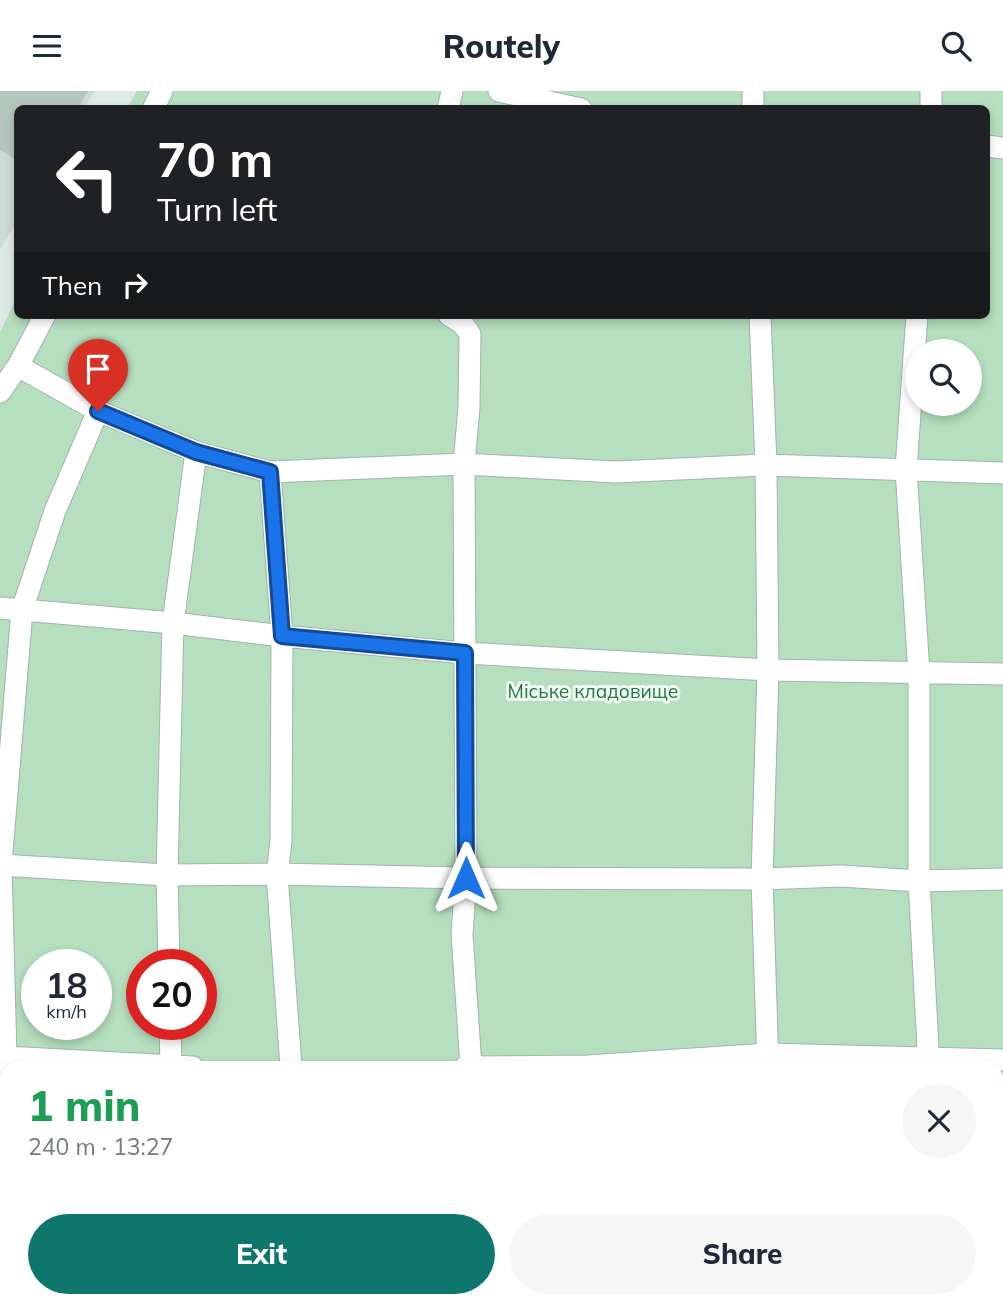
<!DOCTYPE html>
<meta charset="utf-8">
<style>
:root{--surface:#fff;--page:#f6f6f7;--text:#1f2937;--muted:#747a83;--accent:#0f766e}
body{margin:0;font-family:Mulish,sans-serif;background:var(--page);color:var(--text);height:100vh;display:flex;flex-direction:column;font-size:26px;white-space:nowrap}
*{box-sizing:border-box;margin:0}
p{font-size:23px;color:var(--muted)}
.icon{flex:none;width:38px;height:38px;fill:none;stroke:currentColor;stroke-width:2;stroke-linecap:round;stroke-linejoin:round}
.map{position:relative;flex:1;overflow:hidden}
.sheet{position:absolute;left:0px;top:970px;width:1004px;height:247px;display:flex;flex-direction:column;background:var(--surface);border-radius:21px 21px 0 0;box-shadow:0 4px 10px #0003}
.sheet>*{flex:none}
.top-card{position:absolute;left:14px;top:14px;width:976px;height:214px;border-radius:10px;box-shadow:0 4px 10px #0003;background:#202124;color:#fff;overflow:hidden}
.buttons{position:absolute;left:905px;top:248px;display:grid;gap:14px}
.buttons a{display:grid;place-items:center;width:77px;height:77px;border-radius:50%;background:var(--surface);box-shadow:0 4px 10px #0003;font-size:35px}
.speed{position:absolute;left:21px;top:858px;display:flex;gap:14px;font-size:35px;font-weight:700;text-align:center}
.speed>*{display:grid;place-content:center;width:91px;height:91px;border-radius:50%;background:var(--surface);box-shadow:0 4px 10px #0003;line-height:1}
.speed small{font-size:18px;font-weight:400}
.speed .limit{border:10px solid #d22;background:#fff;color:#111}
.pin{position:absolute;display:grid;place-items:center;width:60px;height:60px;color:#fff;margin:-72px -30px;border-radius:50% 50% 50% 0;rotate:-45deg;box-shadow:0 0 7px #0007}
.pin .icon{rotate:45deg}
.me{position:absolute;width:77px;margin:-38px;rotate:0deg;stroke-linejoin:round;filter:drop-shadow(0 0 5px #0008)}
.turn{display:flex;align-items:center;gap:24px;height:147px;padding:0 28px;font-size:32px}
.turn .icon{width:91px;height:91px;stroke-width:2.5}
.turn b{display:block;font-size:49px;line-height:60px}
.then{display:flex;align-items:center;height:66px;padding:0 28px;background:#0003;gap:14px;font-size:26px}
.round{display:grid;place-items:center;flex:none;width:74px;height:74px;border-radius:37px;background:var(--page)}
.head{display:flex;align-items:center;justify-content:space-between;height:119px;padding:0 28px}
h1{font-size:42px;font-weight:800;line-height:52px;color:#1e9e55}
.cta{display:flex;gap:14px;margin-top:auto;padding:14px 28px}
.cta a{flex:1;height:80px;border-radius:42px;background:var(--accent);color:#fff;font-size:28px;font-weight:800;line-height:80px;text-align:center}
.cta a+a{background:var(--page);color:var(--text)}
header{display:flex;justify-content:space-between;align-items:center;height:91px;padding:0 28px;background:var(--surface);font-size:32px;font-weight:800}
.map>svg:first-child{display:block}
.built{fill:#ccdbd4}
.green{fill:#b5dfbe;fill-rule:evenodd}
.building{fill:#b3c6be}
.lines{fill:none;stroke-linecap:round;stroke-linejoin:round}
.minor-casing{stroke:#a1b3ac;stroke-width:23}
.minor{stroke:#fff;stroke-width:21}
.route-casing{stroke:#114b97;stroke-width:18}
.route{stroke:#1a73e8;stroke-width:12}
.labels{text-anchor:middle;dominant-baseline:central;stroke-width:6;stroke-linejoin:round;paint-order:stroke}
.park-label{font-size:19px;fill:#257740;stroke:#eff8f3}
</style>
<header><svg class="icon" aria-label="menu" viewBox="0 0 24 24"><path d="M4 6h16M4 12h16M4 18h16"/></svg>Routely<svg class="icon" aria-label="search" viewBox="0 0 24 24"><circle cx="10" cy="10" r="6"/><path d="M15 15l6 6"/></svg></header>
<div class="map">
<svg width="1003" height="1216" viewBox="0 0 1003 1216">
<rect width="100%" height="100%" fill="#deebe5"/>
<path class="built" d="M0,0H95L84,17L18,18L17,130L0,159Z"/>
<path class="green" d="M137,0H1003V1216H0V241L17,206L18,224H987V18L127,17ZM917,261H970V313H917ZM37,873H96V933H37ZM142,873H201V933H142ZM7,976H998V1209H7Z"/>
<path class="building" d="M0,0H88L77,18H18V70L0,59Z"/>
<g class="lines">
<defs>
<path id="minor" d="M499,0L581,18
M153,18L162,0
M448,18L452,0
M753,18V0
M931,18V0
M987,55L1003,57
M449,224L462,232L470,243L469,316L464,373L466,787L462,843L471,976
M760,224L766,374L768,579L762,788L768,976
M917,224L906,378L919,583V790L929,976
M18,275L98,320L196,361L270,381L464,373L616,381L766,374L1003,382
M0,301L18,275L45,224
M270,381L282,545L281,750L277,783L291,976
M0,517L173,532L282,545L465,562L768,579L1003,583
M0,774L167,784L277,783L466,787L762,788L841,785L919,790L1003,788
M169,873L167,784L173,532L196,361
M170,933L171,976
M6,966L193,976
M465,976L587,975L768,963L1003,969
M0,1003L6,966L1,774L22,519L55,420L98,320
M298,1209V1216
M479,1209L480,1216
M594,1209V1216
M775,1209V1216
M949,1209L950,1216
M163,1216V1209"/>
</defs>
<use href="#minor" class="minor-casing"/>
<use href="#minor" class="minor"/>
</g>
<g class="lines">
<defs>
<path id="route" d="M98,320L196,361L270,381L282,545L465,562L466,787"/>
</defs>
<use href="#route" class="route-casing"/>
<use href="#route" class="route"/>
</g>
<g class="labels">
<g class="park-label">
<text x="593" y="600">Міське кладовище</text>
</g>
</g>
</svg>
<div class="buttons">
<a><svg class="icon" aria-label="search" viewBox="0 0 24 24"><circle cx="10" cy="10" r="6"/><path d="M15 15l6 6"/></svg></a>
</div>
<div class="speed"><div>18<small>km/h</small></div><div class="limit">20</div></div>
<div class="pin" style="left:98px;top:320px;background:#d93025"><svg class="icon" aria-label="arrive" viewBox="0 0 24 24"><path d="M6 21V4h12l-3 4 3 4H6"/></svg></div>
<svg class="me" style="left:466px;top:787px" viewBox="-20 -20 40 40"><path d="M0-17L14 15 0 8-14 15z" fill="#1a73e8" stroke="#fff" stroke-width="4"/></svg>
<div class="top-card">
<div class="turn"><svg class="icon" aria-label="left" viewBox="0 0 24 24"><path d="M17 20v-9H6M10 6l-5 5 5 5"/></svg><div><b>70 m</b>Turn left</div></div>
<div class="then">Then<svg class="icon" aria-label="right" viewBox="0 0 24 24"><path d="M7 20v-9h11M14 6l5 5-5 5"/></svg></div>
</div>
<section class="sheet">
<div class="head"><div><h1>1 min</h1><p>240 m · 13:27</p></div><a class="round"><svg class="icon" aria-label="close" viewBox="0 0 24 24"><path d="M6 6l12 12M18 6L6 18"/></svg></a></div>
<div class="cta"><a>Exit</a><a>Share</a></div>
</section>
</div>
